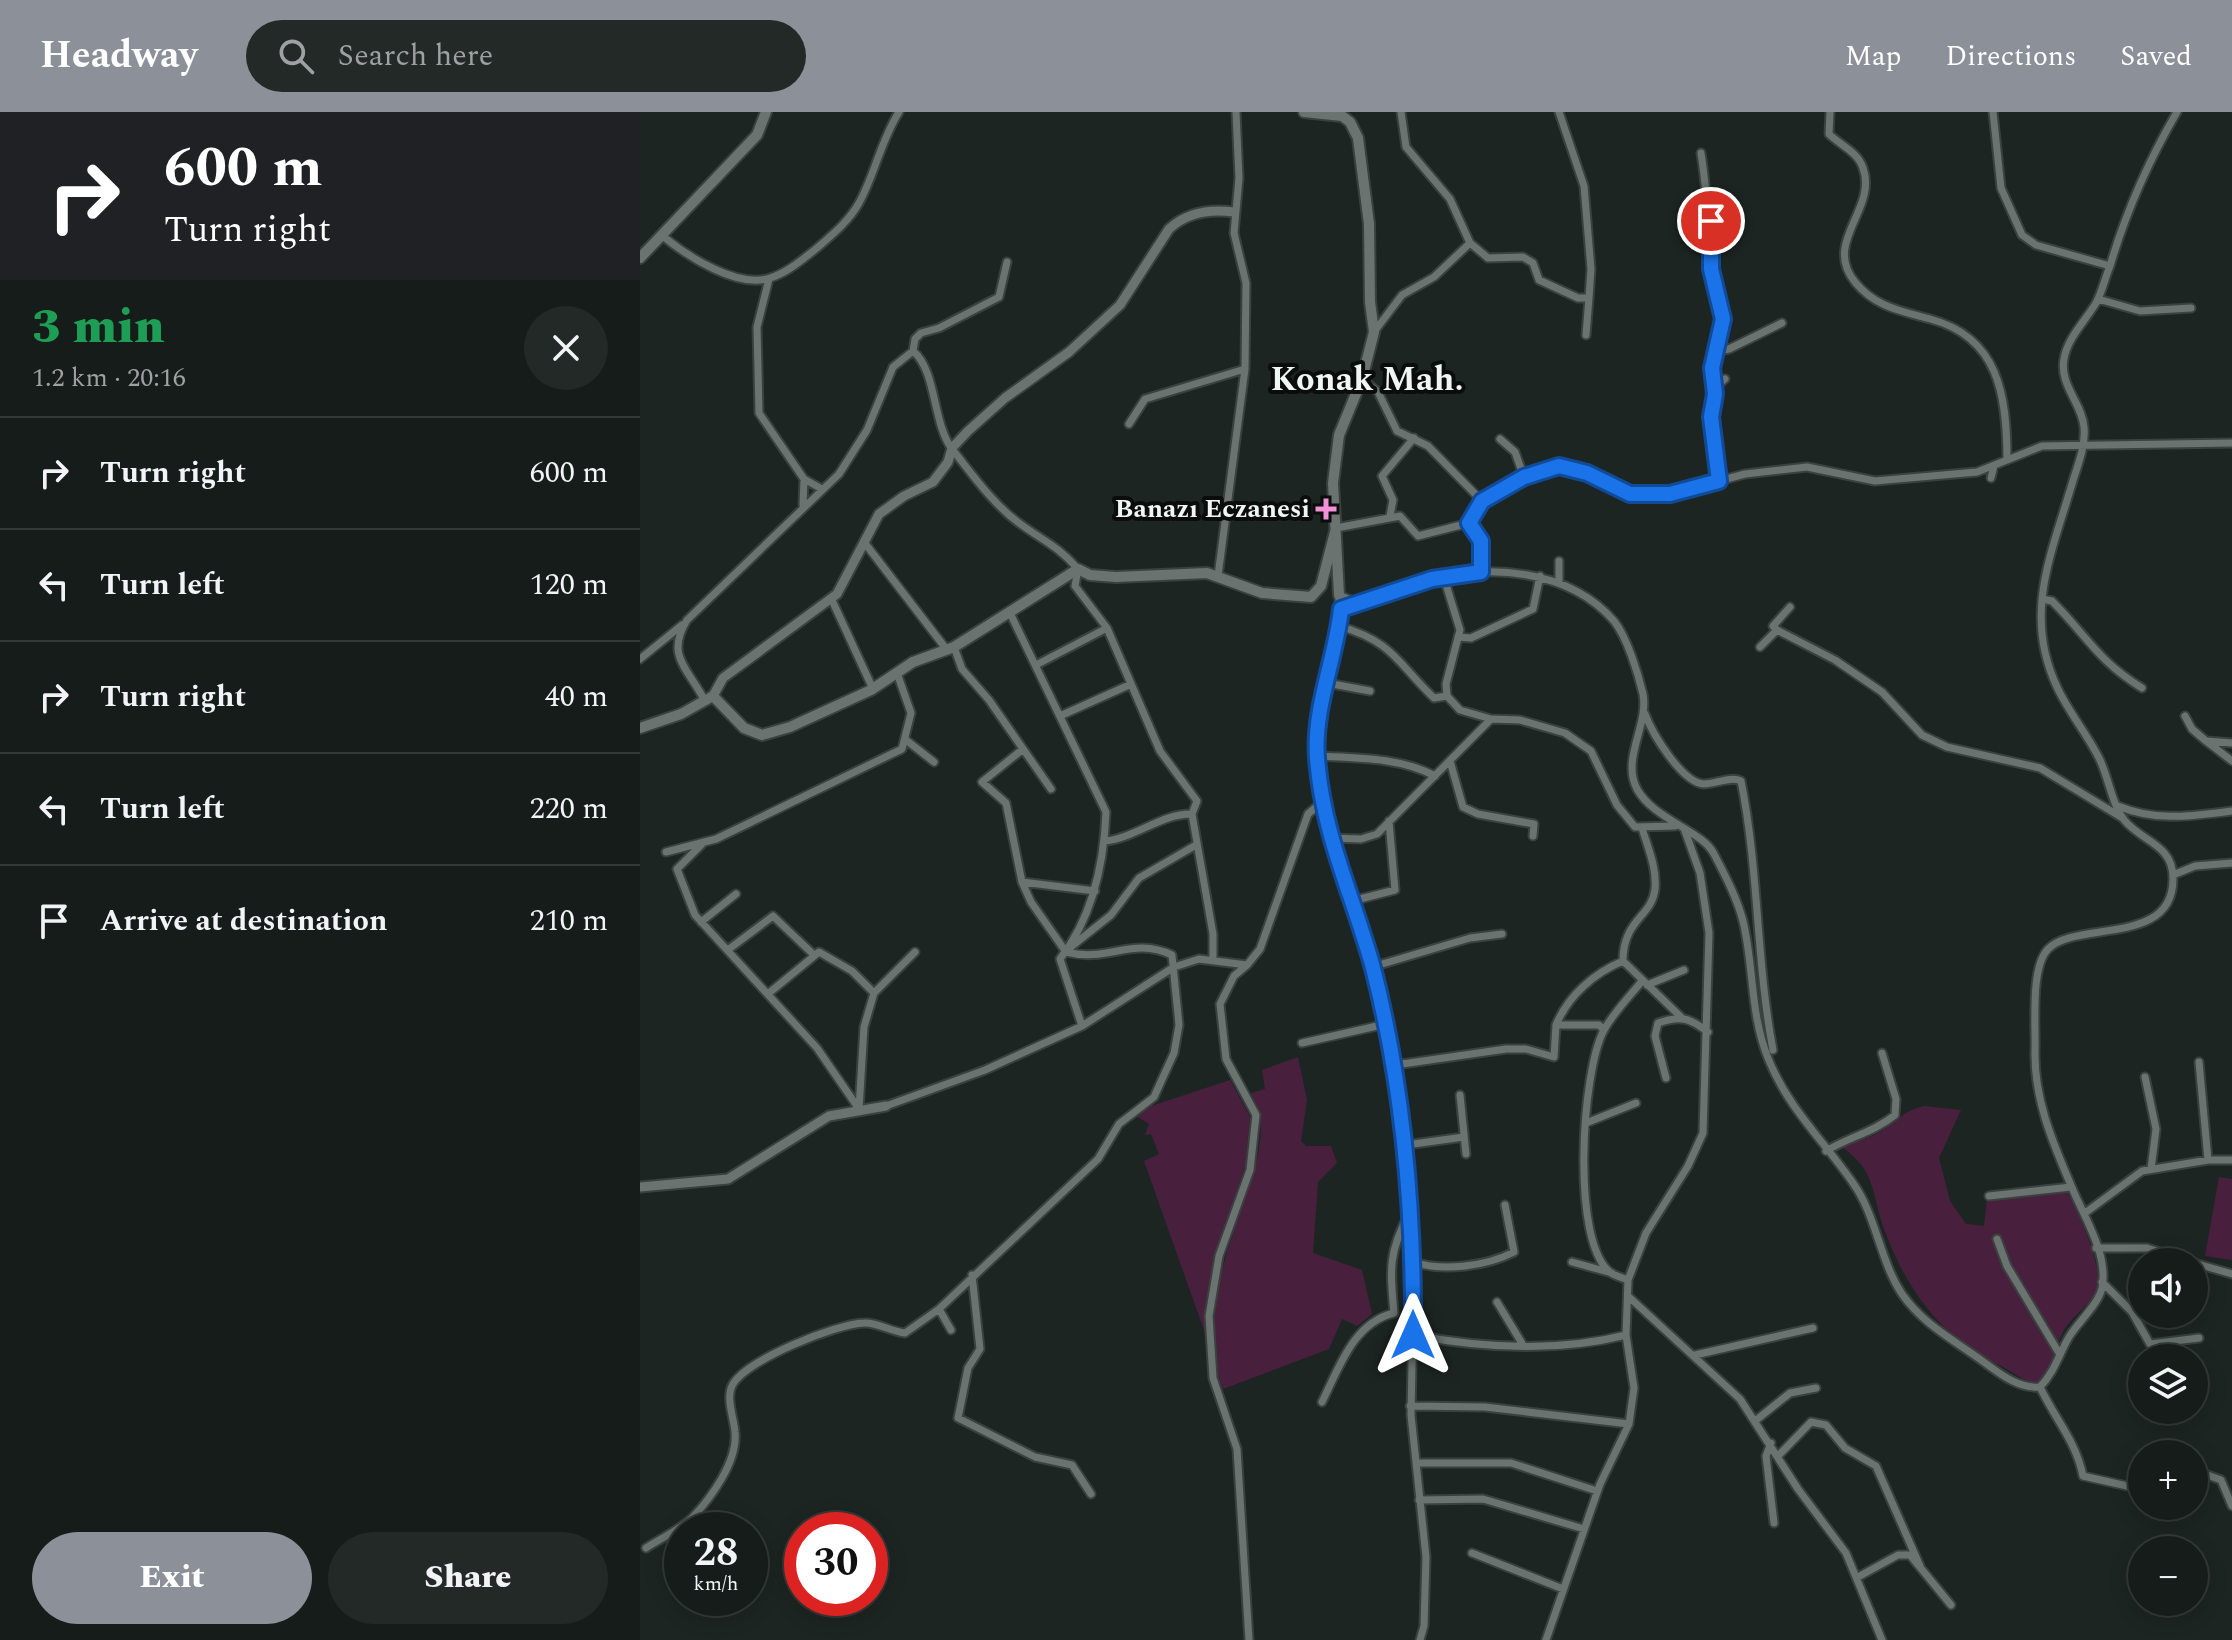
<!DOCTYPE html>
<meta charset="utf-8">
<style>
:root{--surface:#161c1a;--page:#232927;--text:#f1f3f6;--muted:#9ea1a2;--line:#353a39;--accent:#8c9099}
body{margin:0;font-family:Spectral,serif;background:var(--page);color:var(--text);height:100vh;display:flex;flex-direction:column;font-size:30px;white-space:nowrap}
*{box-sizing:border-box;margin:0}
p{font-size:26px;color:var(--muted)}
.icon{flex:none;width:44px;height:44px;fill:none;stroke:currentColor;stroke-width:2;stroke-linecap:round;stroke-linejoin:round}
.map{position:relative;flex:1;overflow:hidden}
.drawer{display:flex;flex-direction:column;background:var(--surface);width:640px}
.drawer>*{flex:none}
.guide{background:#202124;color:#fff;overflow:hidden}
.controls{position:absolute;left:1488px;top:1136px;display:grid;gap:16px}
.controls a{display:grid;place-items:center;width:80px;height:80px;border-radius:50%;background:var(--surface);box-shadow:0 4px 20px #0003,0 0 0 2px var(--line);font-size:40px}
.speed{position:absolute;left:24px;top:1400px;display:flex;gap:16px;font-size:40px;font-weight:700;text-align:center}
.speed>*{display:grid;place-content:center;width:104px;height:104px;border-radius:50%;background:var(--surface);box-shadow:0 4px 20px #0003,0 0 0 2px var(--line);line-height:1}
.speed small{font-size:20px;font-weight:400}
.speed .limit{border:12px solid #d22;background:#fff;color:#111}
.pin{position:absolute;display:grid;place-items:center;width:68px;height:68px;color:#fff;margin:-34px;border:4px solid #fff;border-radius:50%;box-shadow:0 2px 8px #0007}
.me{position:absolute;width:88px;margin:-44px;rotate:0deg;stroke-linejoin:round;filter:drop-shadow(0 0 6px #0008)}
.turn{display:flex;align-items:center;gap:28px;height:168px;padding:0 32px;font-size:36px}
.turn .icon{width:104px;height:104px;stroke-width:2.5}
.turn b{display:block;font-size:56px;line-height:68px}
.round{display:grid;place-items:center;flex:none;width:84px;height:84px;border-radius:42px;background:var(--page)}
.overview{display:flex;align-items:center;justify-content:space-between;height:136px;padding:0 32px}
h1{font-size:48px;font-weight:800;line-height:60px;color:#1e9e55}
.primary-button{display:flex;gap:16px;margin-top:auto;padding:16px 32px}
.primary-button a{flex:1;height:92px;border-radius:48px;background:var(--accent);color:#fff;font-size:32px;font-weight:800;line-height:92px;text-align:center}
.primary-button a+a{background:var(--page);color:var(--text)}
ul{padding:0;list-style:none}
li{display:flex;align-items:center;gap:24px;height:112px;padding:0 32px;border-top:2px solid var(--line)}
li div{flex:1}
li b{display:block;font-size:30px}
li em{font-style:normal}
header{display:flex;align-items:center;gap:48px;box-sizing:border-box;height:112px;padding:0 40px;background:var(--accent);color:#fff}
header strong{font-size:38px}
nav{display:flex;gap:44px;margin-inline-start:auto;font-size:28px}
.search{width:560px;height:72px;background:var(--page);display:flex;align-items:center;gap:20px;box-sizing:border-box;padding:0 28px;border-radius:44px;color:var(--muted);font-size:30px}
main{display:flex;flex:1;min-height:0}
.map>svg:first-child{display:block}
.green{fill:#48203d}
.lines{fill:none;stroke-linecap:round;stroke-linejoin:round}
.minor-casing{stroke:#3a413e;stroke-width:11}
.tertiary-casing{stroke:#3a413e;stroke-width:13}
.secondary-casing{stroke:#3a413e;stroke-width:14}
.minor{stroke:#6a7370;stroke-width:7}
.tertiary{stroke:#6a7370;stroke-width:9}
.secondary{stroke:#6a7370;stroke-width:10}
.route-casing{stroke:#114b97;stroke-width:20}
.route{stroke:#1a73e8;stroke-width:14}
.poi-dot{fill:#f391d6;stroke:#0a0d0c;stroke-width:3}
.labels{text-anchor:middle;dominant-baseline:central;stroke-width:8;stroke-linejoin:round;paint-order:stroke}
.poi-label{font-size:26px;font-weight:bold;fill:#f0f6f3;stroke:#0a0d0c;text-anchor:end}
.district-label{font-size:34px;font-weight:bold;fill:#f0f6f3;stroke:#0a0d0c}
</style>
<header>
<strong>Headway</strong>
<div class="search"><svg class="icon" aria-label="search" viewBox="0 0 24 24"><circle cx="10" cy="10" r="6"/><path d="M15 15l6 6"/></svg>Search here</div>
<nav><a>Map</a><a>Directions</a><a>Saved</a></nav>
</header>
<main>
<section class="drawer">
<div class="guide">
<div class="turn"><svg class="icon" aria-label="right" viewBox="0 0 24 24"><path d="M7 20v-9h11M14 6l5 5-5 5"/></svg><div><b>600 m</b>Turn right</div></div>
</div>
<div class="overview"><div><h1>3 min</h1><p>1.2 km · 20:16</p></div><a class="round"><svg class="icon" aria-label="close" viewBox="0 0 24 24"><path d="M6 6l12 12M18 6L6 18"/></svg></a></div>
<ul>
<li><svg class="icon" aria-label="right" viewBox="0 0 24 24"><path d="M7 20v-9h11M14 6l5 5-5 5"/></svg><div><b>Turn right</b></div><em>600 m</em></li>
<li><svg class="icon" aria-label="left" viewBox="0 0 24 24"><path d="M17 20v-9H6M10 6l-5 5 5 5"/></svg><div><b>Turn left</b></div><em>120 m</em></li>
<li><svg class="icon" aria-label="right" viewBox="0 0 24 24"><path d="M7 20v-9h11M14 6l5 5-5 5"/></svg><div><b>Turn right</b></div><em>40 m</em></li>
<li><svg class="icon" aria-label="left" viewBox="0 0 24 24"><path d="M17 20v-9H6M10 6l-5 5 5 5"/></svg><div><b>Turn left</b></div><em>220 m</em></li>
<li><svg class="icon" aria-label="arrive" viewBox="0 0 24 24"><path d="M6 21V4h12l-3 4 3 4H6"/></svg><div><b>Arrive at destination</b></div><em>210 m</em></li>
</ul>
<div class="primary-button"><a>Exit</a><a>Share</a></div>
</section>
<div class="map">
<svg width="1592" height="1528" viewBox="0 0 1592 1528">
<rect width="100%" height="100%" fill="#1d2522"/>
<path class="green" d="M658,945L667,988L661,1029L666,1034H691L697,1051L678,1070L673,1141L722,1158L732,1202L717,1214L702,1207L689,1237L583,1277C559,1218 584,1146 604,1089C613,1063 624,1032 620,1004C619,996 614,988 611,981L625,977L622,958Z
M590,968L610,1005L605,1055L575,1142L565,1201V1221L504,1049L519,1042L511,1022L505,1023L509,1012L496,1004L511,994Z
M1284,994L1321,998L1299,1046L1310,1089L1326,1112L1344,1114L1347,1087L1427,1080C1438,1098 1466,1160 1456,1180C1449,1194 1432,1204 1424,1218C1415,1234 1413,1257 1401,1269C1388,1274 1375,1261 1363,1255C1301,1228 1265,1175 1243,1114C1231,1078 1236,1060 1202,1035L1207,1030C1248,1027 1251,1002 1284,994Z
M1579,1065L1592,1067V1148L1565,1144Z"/>
<g class="lines">
<defs>
<path id="minor" d="M919,0L944,74L951,157L949,186
M1190,0L1189,22C1200,33 1218,40 1223,56C1238,97 1182,130 1215,170C1235,195 1261,199 1290,207C1359,225 1367,284 1367,348
M1353,0L1361,76L1382,123L1396,133L1470,154C1465,166 1462,180 1456,191C1445,209 1427,227 1424,247C1419,273 1442,291 1444,315C1446,334 1437,355 1432,372C1411,443 1383,503 1417,575C1429,601 1448,623 1460,648C1469,667 1472,693 1485,709C1503,730 1533,733 1533,766C1534,835 1436,808 1408,837C1390,856 1396,914 1395,939C1394,986 1412,1029 1430,1071C1442,1102 1469,1141 1462,1176C1458,1193 1438,1210 1429,1225C1419,1242 1414,1261 1400,1275
M1061,41C1067,79 1069,115 1071,153C1073,188 1087,199 1077,239
M24,125C47,144 98,177 130,166C147,161 163,147 177,136C192,123 209,109 219,91C235,62 241,28 259,0
M830,131L848,146L883,145L893,151L899,168L938,186H949L946,223
M1470,154C1486,100 1509,48 1537,0
M129,167L117,215L119,301L164,367L180,376
M1458,187L1500,199L1551,196
M734,220L762,183L794,165L830,131L810,87L766,35L761,0
M273,239L275,227L281,221L299,216L359,185L367,150
M722,267L738,280L757,319L788,334L842,389L884,365L919,354L947,361L990,382H1030L1105,362L1167,355L1235,369L1337,360L1402,334L1592,331
M1074,276L1085,267
M489,312L505,287L605,257
M860,327L875,340L884,365
M1351,366L1354,354
M1079,369L1071,305L1075,282L1072,250L1077,239L1089,237L1142,211
M163,393L164,367
M750,404L753,388L742,364L774,326
M829,411L842,389
M696,416L760,404L778,424L829,411L841,429V460
M224,430L307,538
M578,464L605,257L606,171L594,121L599,66L596,0
M919,470V449
M699,483L719,492C742,484 764,474 788,468C850,452 929,457 974,509C987,525 998,561 1003,582C1009,613 981,647 997,677C1013,707 1063,719 1074,742C1085,763 1097,786 1103,809C1114,854 1110,902 1128,946C1147,995 1184,1029 1213,1071C1236,1103 1240,1149 1262,1182C1283,1212 1312,1227 1341,1248C1358,1260 1377,1277 1400,1275
M699,483V514L683,586L676,644L689,726L732,855L765,1012L774,1150L771,1303L786,1445L784,1514L780,1528
M191,486L233,577
M1402,487L1412,489C1447,524 1457,548 1502,576
M370,501L466,700C464,751 452,806 420,847L442,914
M699,514C754,530 757,551 794,586L807,584L806,572L820,518L804,466
M1137,518L1195,548L1242,580L1282,623L1307,635L1400,656L1481,705
M818,525L831,526L893,497L900,464
M314,535L322,557L349,588L411,677
M1120,535L1137,518L1133,514L1150,495
M0,547L42,513
M396,553L467,516
M687,571L730,579
M807,584L820,598L851,607
M65,589C48,556 25,544 47,508L199,362L227,318L253,255L273,239C297,259 292,310 312,337C332,362 353,392 379,411C403,429 417,433 438,457L435,474L467,516L520,639L557,689L552,702L573,822V848
M1005,602C1012,621 1042,671 1064,672C1076,672 1090,664 1101,669C1119,758 1116,849 1133,938
M420,604L489,573
M1545,604L1552,617L1566,629
M266,628L294,650
M1592,631L1566,629L1592,649
M676,644C716,646 760,645 795,664
M810,649L823,695L838,702L894,712L893,724
M1478,694C1517,710 1551,704 1592,699
M689,726L721,727L737,722L851,607L880,608L925,621L951,639L977,693L995,715L1035,714
M465,729C495,726 523,701 552,702
M62,732L37,757L55,803L177,936L219,997
M26,740L76,727L262,637L271,601L257,561
M1533,763L1555,754L1592,751
M382,770L455,779
M712,789L755,778L749,709
M61,810L96,782
M89,837L133,804L174,843
M427,838L471,803L499,766L556,733
M983,849C983,807 1012,805 1015,777C1017,756 1008,736 1002,716
M607,853L594,864L580,892L586,947L616,1003L610,1058L579,1144L569,1204L573,1266L597,1337L609,1528
M732,855L830,826L862,822
M1007,873L1044,858
M129,881L179,840L212,859L234,881L224,915L219,997
M234,881L275,840
M916,913C928,884 954,861 983,849L1041,905
M662,931L746,912
M754,949L762,952L866,937H886L914,945L916,913H959L964,918
M1559,950L1568,1048
M1505,965L1516,1017L1511,1057
M1026,966L1015,924L1018,911C1041,903 1050,906 1068,920
M820,983L826,1042
M246,994L345,958L442,914L534,855L559,847L607,853L620,837L668,702L682,690
M946,1011L996,991
M766,1033L824,1025
M1186,1039C1209,1025 1234,1020 1255,1003L1256,987L1242,941
M1349,1084L1431,1075
M1445,1101L1502,1059L1568,1048H1592
M1357,1127L1367,1154L1419,1241
M1456,1136H1507L1551,1150
M774,1150C803,1160 847,1154 874,1140L865,1093
M932,1150L972,1161
M1554,1151L1592,1162
M332,1163L340,1237L328,1256L318,1306L395,1345L432,1353L451,1382
M988,1168C983,1166 976,1164 971,1161C930,1131 942,958 964,918C974,900 990,884 1002,869
M1462,1170L1492,1200L1510,1232L1559,1226
M989,1185L1100,1287L1158,1377L1206,1441L1242,1528
M857,1190L883,1233
M311,1218L299,1197L458,1047L479,1012L514,985L534,941L539,913L532,843C492,824 469,851 426,840L391,790L382,770L366,691L342,670L383,637
M773,1223C842,1236 919,1240 986,1223
M1055,1243L1173,1216
M1400,1275C1415,1307 1436,1329 1443,1364L1496,1376L1502,1372
M682,1290C699,1256 713,1211 754,1201C750,1157 748,1140 770,1100
M770,1294L845,1295L989,1312
M1115,1309L1150,1281L1176,1276
M1131,1331L1126,1344L1134,1411
M1139,1343L1171,1310L1186,1313L1205,1336L1236,1354L1280,1454
M776,1351H871L957,1379
M1554,1358L1581,1368L1592,1394
M779,1388L843,1387L944,1417
M6,1436C20,1427 39,1418 52,1406C71,1386 98,1349 95,1320C94,1306 85,1285 93,1272C108,1247 196,1212 224,1211C237,1210 252,1220 265,1221L299,1197
M832,1441L923,1477
M1218,1465L1258,1443H1270L1311,1493
M906,1528L960,1372L989,1312L994,1276L986,1223L988,1168L1006,1121L1048,1054L1063,1021L1069,821L1060,761L1045,719"/>
<path id="tertiary" d="M73,584L83,566L197,482L239,402L264,384L293,370L308,350L312,336L328,319L365,286L429,240L480,193L529,117C547,100 571,97 594,100
M0,1075L88,1067L189,1004L246,994"/>
<path id="secondary" d="M664,0L702,4L710,10L718,26L729,112L730,190L734,220L722,267L699,323L693,371L699,483
M0,146L117,23L126,0
M0,616L41,602L73,584L104,616L122,623L150,615L231,578L273,550L314,535L438,457L450,463L476,465L567,461L622,481L671,485L681,474L696,416"/>
</defs>
<use href="#minor" class="minor-casing"/>
<use href="#tertiary" class="tertiary-casing"/>
<use href="#secondary" class="secondary-casing"/>
<use href="#minor" class="minor"/>
<use href="#tertiary" class="tertiary"/>
<use href="#secondary" class="secondary"/>
</g>
<g class="lines">
<defs>
<path id="route" d="M773,1223C774,1098 764,977 733,856C713,783 683,724 677,646C673,597 696,545 701,497L792,467L841,460V429L829,411L842,389L884,365L919,354L947,361L990,382H1030L1079,369L1071,305L1075,282L1072,256L1083,207L1071,157V109"/>
</defs>
<use href="#route" class="route-casing"/>
<use href="#route" class="route"/>
</g>
<path class="poi-dot" d="M682 385h8v8h8v8h-8v8h-8v-8h-8v-8h8z"/>
<g class="labels">
<g class="poi-label">
<text x="670" y="397">Banazı Eczanesi</text>
</g>
<g class="district-label">
<text x="727" y="268">Konak Mah.</text>
</g>
</g>
</svg>
<div class="controls">
<a><svg class="icon" aria-label="sound" viewBox="0 0 24 24"><path d="M4 9h4l5-4v14l-5-4H4zM17 9q2 3 0 6"/></svg></a>
<a><svg class="icon" aria-label="layers" viewBox="0 0 24 24"><path d="M12 4l9 5-9 5-9-5zM3 14l9 5 9-5"/></svg></a>
<a>+</a>
<a>−</a>
</div>
<div class="speed"><div>28<small>km/h</small></div><div class="limit">30</div></div>
<div class="pin" style="left:1071px;top:109px;background:#d93025"><svg class="icon" aria-label="arrive" viewBox="0 0 24 24"><path d="M6 21V4h12l-3 4 3 4H6"/></svg></div>
<svg class="me" style="left:773px;top:1223px" viewBox="-20 -20 40 40"><path d="M0-17L14 15 0 8-14 15z" fill="#1a73e8" stroke="#fff" stroke-width="4"/></svg>
</div>
</main>
